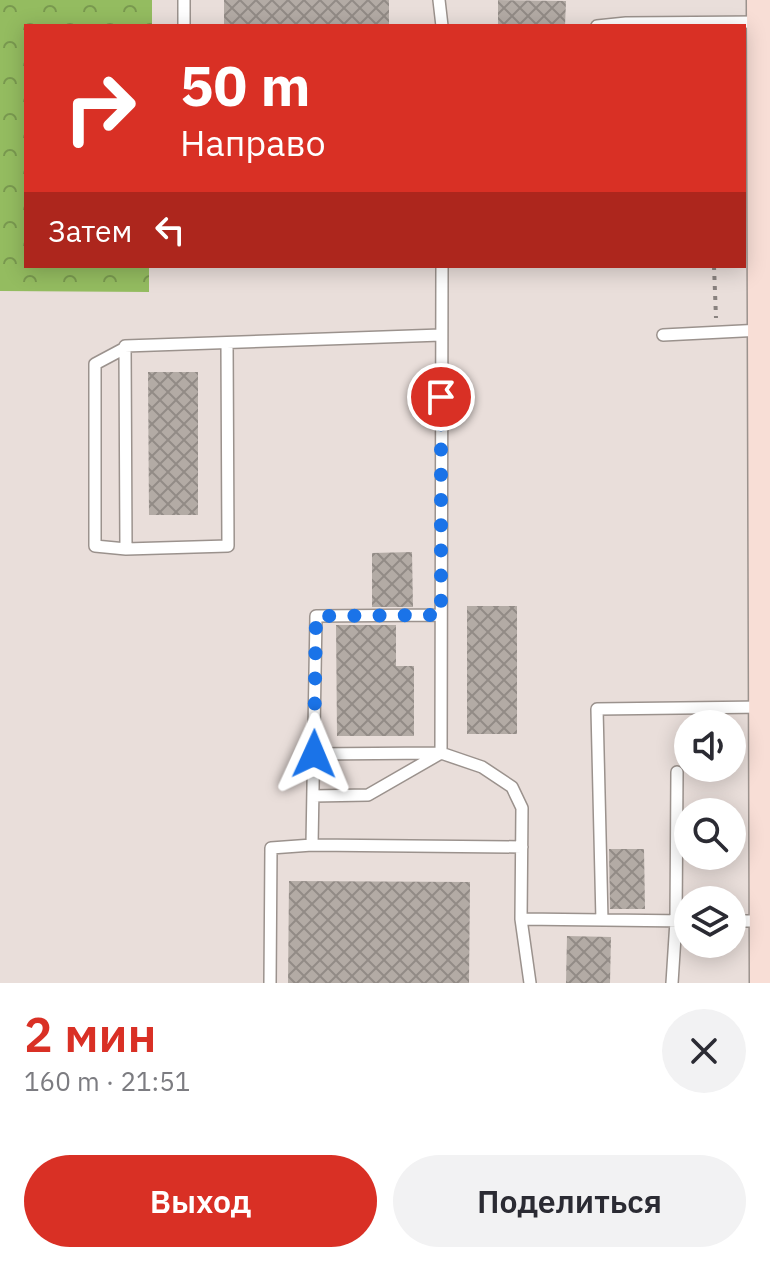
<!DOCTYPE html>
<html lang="ru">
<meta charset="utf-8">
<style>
:root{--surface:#fff;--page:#f2f2f3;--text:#2b2b33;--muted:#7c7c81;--accent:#d93025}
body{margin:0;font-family:"IBM Plex Sans",sans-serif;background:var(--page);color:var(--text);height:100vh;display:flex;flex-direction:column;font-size:30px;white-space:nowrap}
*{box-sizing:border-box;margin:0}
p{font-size:26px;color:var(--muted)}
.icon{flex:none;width:44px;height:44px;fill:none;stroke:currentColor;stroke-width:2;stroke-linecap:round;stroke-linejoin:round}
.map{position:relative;height:983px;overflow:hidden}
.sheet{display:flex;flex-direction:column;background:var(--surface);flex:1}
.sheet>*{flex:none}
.guide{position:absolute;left:24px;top:24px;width:722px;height:244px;border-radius:0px;box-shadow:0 4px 20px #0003;background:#d93025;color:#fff;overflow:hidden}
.buttons{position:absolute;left:674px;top:710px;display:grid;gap:16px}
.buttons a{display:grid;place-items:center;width:72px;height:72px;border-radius:50%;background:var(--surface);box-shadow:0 4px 20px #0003;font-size:40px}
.pin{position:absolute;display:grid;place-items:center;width:68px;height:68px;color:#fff;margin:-34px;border:4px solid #fff;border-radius:50%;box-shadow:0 2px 8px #0007}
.me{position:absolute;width:88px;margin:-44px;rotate:1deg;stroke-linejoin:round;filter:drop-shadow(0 0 6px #0008)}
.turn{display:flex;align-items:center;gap:28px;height:168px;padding:0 24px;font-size:36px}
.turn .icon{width:104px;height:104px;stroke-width:2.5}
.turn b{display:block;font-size:56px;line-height:68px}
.then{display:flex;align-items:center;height:76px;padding:0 24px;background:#0003;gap:16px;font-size:30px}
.round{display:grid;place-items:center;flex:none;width:84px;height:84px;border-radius:42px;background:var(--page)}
.headline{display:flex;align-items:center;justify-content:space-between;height:136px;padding:0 24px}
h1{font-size:48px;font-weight:600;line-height:60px;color:var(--accent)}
.action{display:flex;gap:16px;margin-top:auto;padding:16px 24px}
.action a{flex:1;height:92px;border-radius:48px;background:var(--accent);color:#fff;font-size:32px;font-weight:600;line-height:92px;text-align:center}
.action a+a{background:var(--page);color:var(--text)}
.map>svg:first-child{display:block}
.forest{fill:url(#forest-crowns)}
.building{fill:url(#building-cross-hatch)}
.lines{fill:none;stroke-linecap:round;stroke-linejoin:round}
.lane-casing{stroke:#9b928d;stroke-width:14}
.secondary-casing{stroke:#9b928d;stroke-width:33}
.path{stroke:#89827f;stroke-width:4;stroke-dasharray:4 6;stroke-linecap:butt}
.lane{stroke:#fff;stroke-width:11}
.secondary{stroke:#f8ded6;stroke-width:30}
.route{stroke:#1a73e8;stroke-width:14;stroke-dasharray:0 25.2}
</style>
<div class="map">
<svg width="770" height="983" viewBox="0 0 770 983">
<defs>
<pattern id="forest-crowns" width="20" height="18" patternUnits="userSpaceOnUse" patternTransform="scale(2)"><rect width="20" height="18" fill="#94bc60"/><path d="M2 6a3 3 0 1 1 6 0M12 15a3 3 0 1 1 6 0" fill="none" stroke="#79994f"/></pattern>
<pattern id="building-cross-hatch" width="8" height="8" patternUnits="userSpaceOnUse" patternTransform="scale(2)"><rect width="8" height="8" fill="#b3aba5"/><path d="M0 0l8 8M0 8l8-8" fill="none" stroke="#928b86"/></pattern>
</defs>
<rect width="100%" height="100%" fill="#e9deda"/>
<path class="forest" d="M0,0H152V26H26V266H149V292L0,291Z"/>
<path class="building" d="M224,0H389V26H224Z
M498,0L566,1L565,26H498Z
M148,372H198V515H149Z
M412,552L413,607H372V553Z
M467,606H517V734H467Z
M336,625H396V666H414V736H337Z
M609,849H644L645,909H610Z
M289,881L470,882L469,983H288Z
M567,936L611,937L610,983H566Z"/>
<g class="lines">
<defs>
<path id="lane" d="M439,0L442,26
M184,26V0
M597,26L626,23L762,22
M442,266L441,753L482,767L512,787L522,808L521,919L530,983
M663,335L762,330
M227,343L228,546L126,549L125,346L441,335
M125,348L95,364V546L126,549
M314,754L437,753
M313,796L368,795L441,753
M312,845L316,616L441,615
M521,919L688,921
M602,920L597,709L764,707
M732,921H764
M270,983L271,848L312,845L522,847
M672,983L676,921L677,772"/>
<path id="secondary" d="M762,0L765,983"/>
</defs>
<use href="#lane" class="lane-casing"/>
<use href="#secondary" class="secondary-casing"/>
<path class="path" d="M714,266L716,318"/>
<use href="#lane" class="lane"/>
<use href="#secondary" class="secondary"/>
</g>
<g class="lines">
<path class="route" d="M314,754L316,616L441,615V397"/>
</g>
</svg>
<div class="buttons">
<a><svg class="icon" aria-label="sound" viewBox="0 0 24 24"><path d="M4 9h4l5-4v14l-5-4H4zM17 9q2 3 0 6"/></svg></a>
<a><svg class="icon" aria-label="search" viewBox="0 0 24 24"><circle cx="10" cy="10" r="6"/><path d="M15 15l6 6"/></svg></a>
<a><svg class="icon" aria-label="layers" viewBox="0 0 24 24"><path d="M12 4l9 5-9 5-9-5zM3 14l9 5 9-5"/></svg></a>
</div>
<div class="pin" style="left:441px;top:397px;background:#d93025"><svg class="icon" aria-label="arrive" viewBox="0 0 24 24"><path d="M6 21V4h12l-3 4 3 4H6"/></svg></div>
<svg class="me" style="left:314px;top:754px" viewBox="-20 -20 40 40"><path d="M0-17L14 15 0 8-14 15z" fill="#1a73e8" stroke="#fff" stroke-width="4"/></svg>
<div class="guide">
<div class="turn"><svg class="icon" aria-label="right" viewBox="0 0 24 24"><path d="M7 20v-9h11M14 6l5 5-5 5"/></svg><div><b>50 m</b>Направо</div></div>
<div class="then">Затем<svg class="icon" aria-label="left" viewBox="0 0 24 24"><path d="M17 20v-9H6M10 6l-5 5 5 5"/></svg></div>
</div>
</div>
<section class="sheet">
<div class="headline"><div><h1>2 мин</h1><p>160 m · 21:51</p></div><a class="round"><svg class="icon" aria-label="close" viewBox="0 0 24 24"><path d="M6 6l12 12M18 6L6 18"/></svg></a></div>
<div class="action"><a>Выход</a><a>Поделиться</a></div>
</section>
